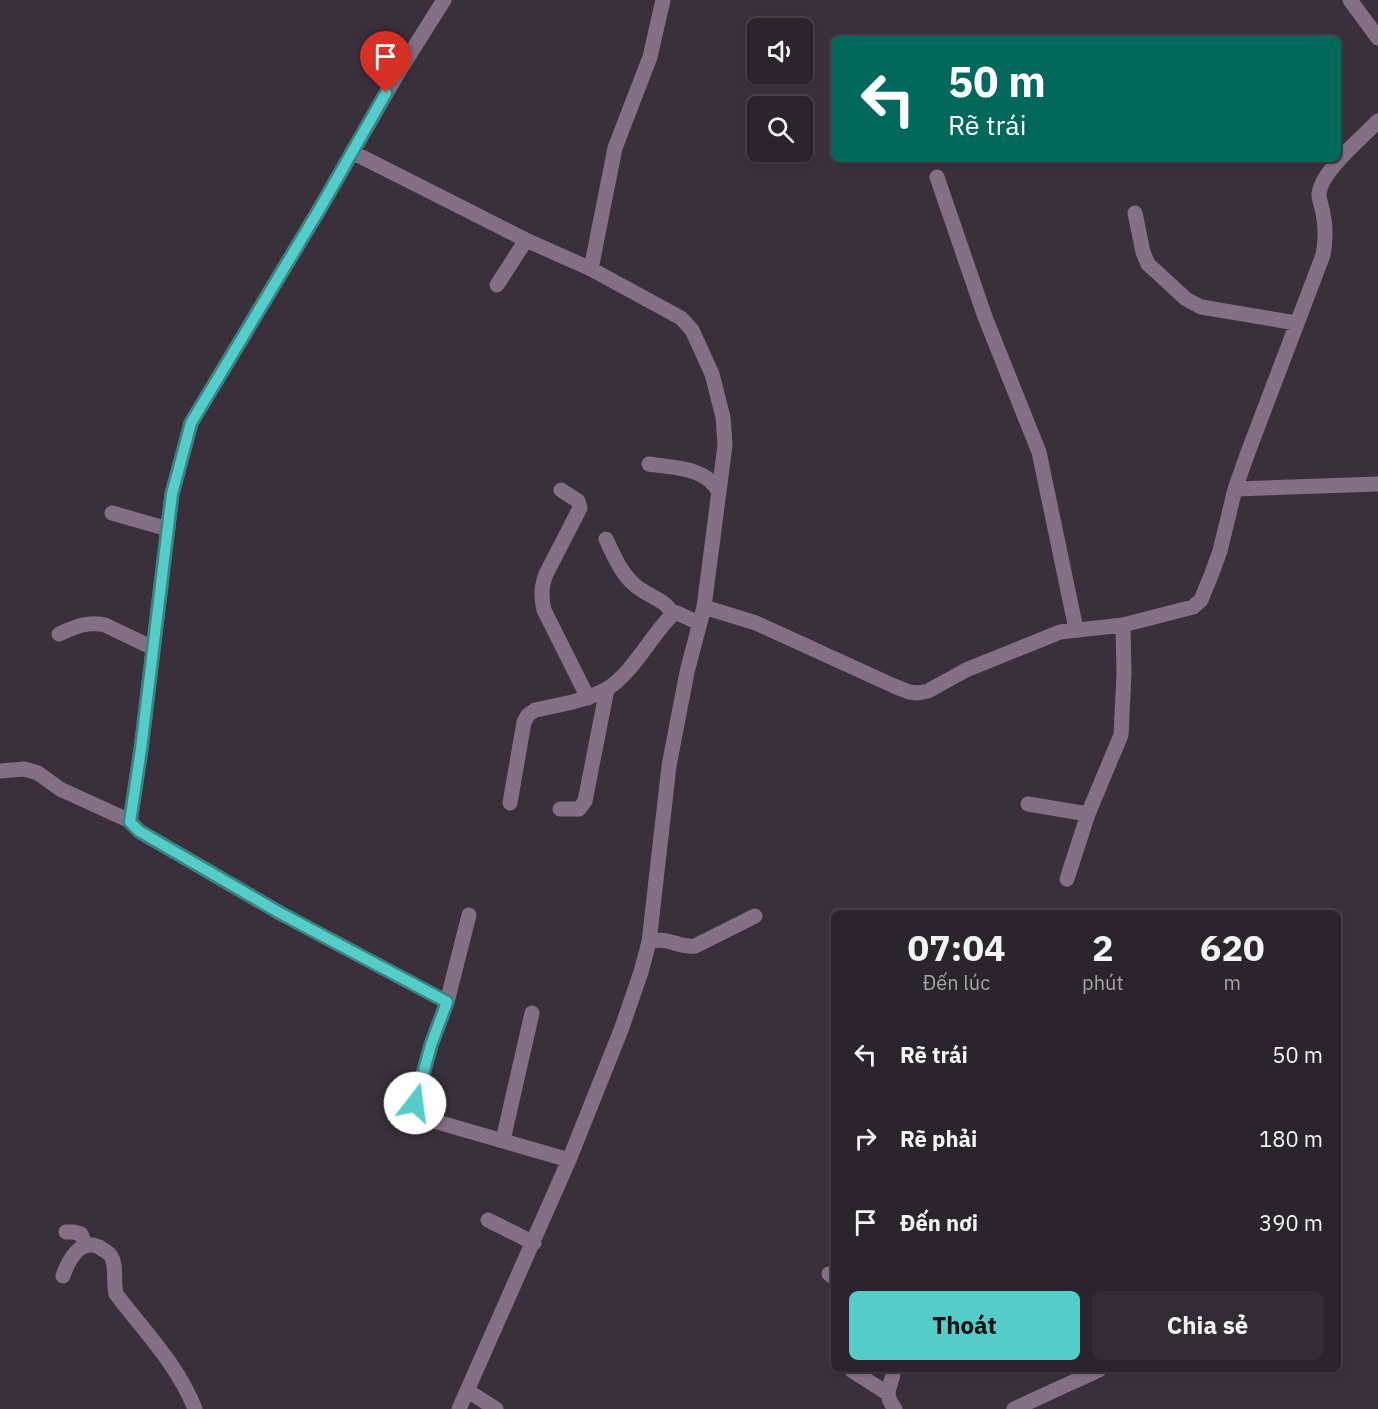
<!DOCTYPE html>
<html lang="vi">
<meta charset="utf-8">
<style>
:root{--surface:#2c242c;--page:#342c34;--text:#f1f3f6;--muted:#a6a4a9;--line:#484148;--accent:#54cdc8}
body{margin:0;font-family:"IBM Plex Sans",sans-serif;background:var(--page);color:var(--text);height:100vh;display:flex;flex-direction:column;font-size:22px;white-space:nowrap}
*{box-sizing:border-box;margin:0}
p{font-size:20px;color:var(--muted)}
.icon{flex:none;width:33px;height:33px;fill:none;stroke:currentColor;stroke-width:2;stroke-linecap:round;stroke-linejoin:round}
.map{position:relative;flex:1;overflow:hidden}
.sheet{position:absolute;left:831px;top:910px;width:510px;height:462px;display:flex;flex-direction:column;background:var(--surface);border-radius:9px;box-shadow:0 2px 4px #0004,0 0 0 2px var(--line)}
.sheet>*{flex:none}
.hud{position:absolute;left:831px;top:36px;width:510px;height:126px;border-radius:9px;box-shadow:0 2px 4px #0004,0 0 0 2px var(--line);background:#00695c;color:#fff;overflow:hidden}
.buttons{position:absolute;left:747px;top:18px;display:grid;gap:12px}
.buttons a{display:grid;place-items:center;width:66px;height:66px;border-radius:9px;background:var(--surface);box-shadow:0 2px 4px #0004,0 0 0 2px var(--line);font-size:30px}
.pin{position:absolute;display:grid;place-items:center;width:51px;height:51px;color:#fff;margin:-62px -26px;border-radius:50% 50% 50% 0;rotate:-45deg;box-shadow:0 0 6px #0007}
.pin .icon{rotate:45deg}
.me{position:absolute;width:66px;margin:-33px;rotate:15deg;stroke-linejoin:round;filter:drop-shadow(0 0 4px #0008)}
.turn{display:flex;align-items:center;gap:21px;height:126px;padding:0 18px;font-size:27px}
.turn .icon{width:78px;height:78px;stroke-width:2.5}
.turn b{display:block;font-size:42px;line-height:51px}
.eta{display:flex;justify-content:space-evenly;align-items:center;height:102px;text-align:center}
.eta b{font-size:36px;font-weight:800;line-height:42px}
.action{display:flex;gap:12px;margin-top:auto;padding:12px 18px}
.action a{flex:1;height:69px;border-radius:9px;background:var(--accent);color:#111;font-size:24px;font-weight:800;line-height:69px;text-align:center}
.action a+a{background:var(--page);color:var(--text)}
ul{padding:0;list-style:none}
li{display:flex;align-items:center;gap:18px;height:84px;padding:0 18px}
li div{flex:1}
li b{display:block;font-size:22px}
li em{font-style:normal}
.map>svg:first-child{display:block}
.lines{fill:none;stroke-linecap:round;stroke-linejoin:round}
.minor{stroke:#846f85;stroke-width:15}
.route-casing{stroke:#378582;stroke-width:15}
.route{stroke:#54cdc8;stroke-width:10}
</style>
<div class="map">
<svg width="1378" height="1409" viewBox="0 0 1378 1409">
<rect width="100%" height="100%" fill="#3a303b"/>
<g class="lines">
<path class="minor" d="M444,0L398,73L319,210L191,423L172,494L141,749L130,821L139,831L280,913L447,1002L431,1045L415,1103L418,1111L427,1119L569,1160
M1350,0L1378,38
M352,152L526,240L591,269L681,318L692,330L712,374L723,417L725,445L704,607L687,672L669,766L649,942L641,972L621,1030L569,1160L459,1409
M937,177L985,317L1039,452L1076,629
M1135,213L1143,252L1148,264L1186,299L1201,307L1296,323
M591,269L615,148L650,57L663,0
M497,285L526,240
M649,464C674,468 706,467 719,492
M1235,489L1378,484
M561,490L578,501L580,508L546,574C541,587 541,597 544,610L588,698
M112,513L168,529
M606,539C614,556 621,574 636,586C649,597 665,599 673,614
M704,607L756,623L894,686L909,692L918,693L928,691L966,670L1060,632L1123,625L1193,607L1201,600L1212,573L1220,551L1235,489L1247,455L1323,255C1326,240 1326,228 1323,213C1322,207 1319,200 1319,194C1321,171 1362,138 1378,121
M59,634C75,627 87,621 105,625L153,648
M0,771L24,769L38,773L60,789L130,821
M510,803L524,722L528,715L535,710C558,705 584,701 605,690C632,675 651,635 673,614L677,613L699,623
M1028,804L1088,814L1121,735L1124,674L1123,625
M560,809H579L585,801L607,689
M1067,879L1088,814
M649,942C668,936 678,948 695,946L755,916
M447,1002L469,915
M503,1140L532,1013
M488,1220L534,1243
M66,1232H74L81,1234L85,1245
M829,1274L834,1278
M63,1276C68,1261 80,1238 99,1247C102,1249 108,1252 111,1256C117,1266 113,1282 116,1294C144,1331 178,1365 195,1409
M851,1370L887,1393
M894,1370C891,1388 882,1392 895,1409
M468,1391L496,1409
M1014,1409L1099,1370"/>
</g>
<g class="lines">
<defs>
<path id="route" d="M386,93L319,210L191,423L172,494L141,749L130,822L139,831L280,913L447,1002L431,1045L415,1103"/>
</defs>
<use href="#route" class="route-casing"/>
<use href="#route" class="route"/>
</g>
</svg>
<div class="buttons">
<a><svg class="icon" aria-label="sound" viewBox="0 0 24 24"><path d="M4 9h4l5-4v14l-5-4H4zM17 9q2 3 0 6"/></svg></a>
<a><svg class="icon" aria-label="search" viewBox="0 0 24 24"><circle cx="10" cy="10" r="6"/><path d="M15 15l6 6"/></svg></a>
</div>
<div class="pin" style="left:386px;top:93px;background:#d93025"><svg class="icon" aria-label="arrive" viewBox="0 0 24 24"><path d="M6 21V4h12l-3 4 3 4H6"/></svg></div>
<svg class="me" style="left:415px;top:1103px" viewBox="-20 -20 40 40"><circle r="19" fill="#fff"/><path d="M0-13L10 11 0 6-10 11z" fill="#54cdc8"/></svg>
<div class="hud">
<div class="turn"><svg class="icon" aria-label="left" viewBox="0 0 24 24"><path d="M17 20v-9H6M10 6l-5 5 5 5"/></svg><div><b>50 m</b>Rẽ trái</div></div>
</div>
<section class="sheet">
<div class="eta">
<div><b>07:04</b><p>Đến lúc</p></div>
<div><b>2</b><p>phút</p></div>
<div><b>620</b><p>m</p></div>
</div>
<ul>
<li><svg class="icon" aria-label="left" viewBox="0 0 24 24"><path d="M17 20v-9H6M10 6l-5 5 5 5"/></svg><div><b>Rẽ trái</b></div><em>50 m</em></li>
<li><svg class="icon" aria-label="right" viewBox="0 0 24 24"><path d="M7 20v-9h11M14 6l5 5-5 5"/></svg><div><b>Rẽ phải</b></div><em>180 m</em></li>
<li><svg class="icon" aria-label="arrive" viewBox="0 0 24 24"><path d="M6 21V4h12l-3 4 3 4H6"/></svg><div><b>Đến nơi</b></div><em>390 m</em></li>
</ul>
<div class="action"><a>Thoát</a><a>Chia sẻ</a></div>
</section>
</div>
